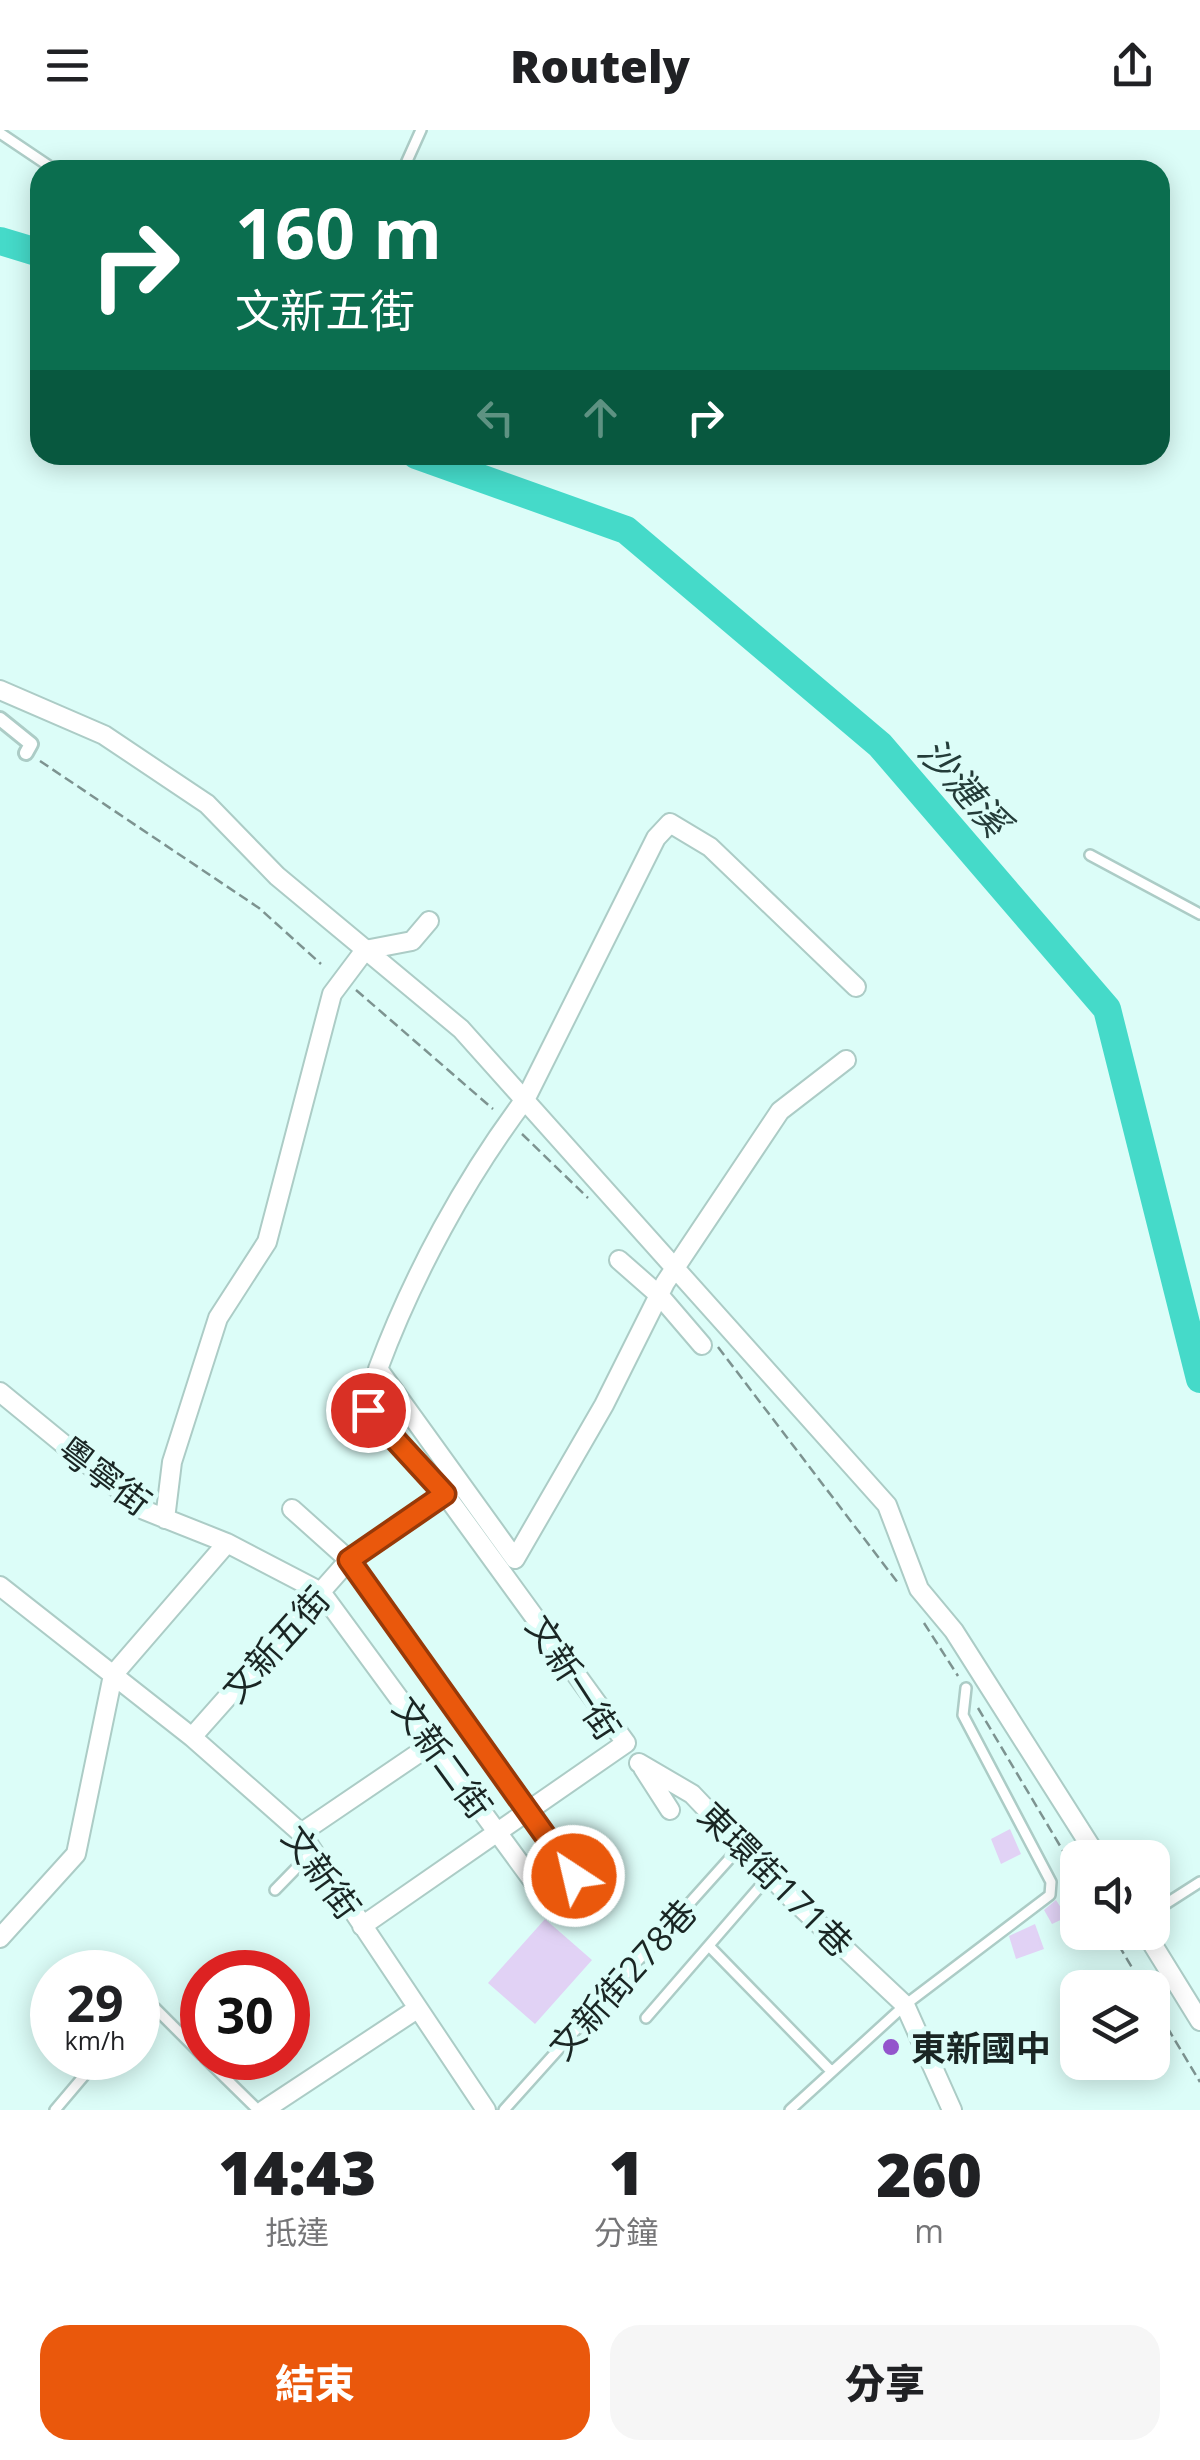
<!DOCTYPE html>
<html lang="zh-TW">
<meta charset="utf-8">
<style>
:root{--surface:#fff;--page:#f6f6f6;--text:#202124;--muted:#757577;--accent:#ea580c}
body{margin:0;font-family:"Open Sans","Noto Sans TC",sans-serif;background:var(--page);color:var(--text);height:100vh;display:flex;flex-direction:column;font-size:38px;white-space:nowrap}
*{box-sizing:border-box;margin:0}
p{font-size:32px;color:var(--muted)}
.icon{flex:none;width:55px;height:55px;fill:none;stroke:currentColor;stroke-width:2;stroke-linecap:round;stroke-linejoin:round}
.map{position:relative;height:1980px;overflow:hidden}
.panel{display:flex;flex-direction:column;background:var(--surface);flex:1}
.panel>*{flex:none}
.banner{position:absolute;left:30px;top:30px;width:1140px;height:305px;border-radius:30px;box-shadow:0 5px 25px #0003;background:#0b6e4f;color:#fff;overflow:hidden}
.buttons{position:absolute;left:1060px;top:1710px;display:grid;gap:20px}
.buttons a{display:grid;place-items:center;width:110px;height:110px;border-radius:20px;background:var(--surface);box-shadow:0 5px 25px #0003;font-size:50px}
.speed{position:absolute;left:30px;top:1820px;display:flex;gap:20px;font-size:50px;font-weight:700;text-align:center}
.speed>*{display:grid;place-content:center;width:130px;height:130px;border-radius:50%;background:var(--surface);box-shadow:0 5px 25px #0003;line-height:1}
.speed small{font-size:25px;font-weight:400}
.speed .limit{border:15px solid #d22;background:#fff;color:#111}
.pin{position:absolute;display:grid;place-items:center;width:85px;height:85px;color:#fff;margin:-42px;border:5px solid #fff;border-radius:50%;box-shadow:0 2px 10px #0007}
.me{position:absolute;width:110px;margin:-55px;rotate:325deg;stroke-linejoin:round;filter:drop-shadow(0 0 8px #0008)}
.turn{display:flex;align-items:center;gap:35px;height:210px;padding:0 40px;font-size:45px}
.turn .icon{width:130px;height:130px;stroke-width:2.5}
.turn b{display:block;font-size:70px;line-height:85px}
.lanes{display:flex;align-items:center;height:95px;padding:0 40px;background:#0003;justify-content:center;gap:50px;direction:ltr}
.lanes .off{opacity:.35}
.eta{display:flex;justify-content:space-evenly;align-items:center;height:170px;text-align:center}
.eta b{font-size:60px;font-weight:800;line-height:70px}
.cta{display:flex;gap:20px;margin-top:auto;padding:20px 40px}
.cta a{flex:1;height:115px;border-radius:30px;background:var(--accent);color:#fff;font-size:40px;font-weight:800;line-height:115px;text-align:center}
.cta a+a{background:var(--page);color:var(--text)}
header{display:flex;justify-content:space-between;align-items:center;height:130px;padding:0 40px;background:var(--surface);font-size:45px;font-weight:800}
.map>svg:first-child{display:block}
.lines{fill:none;stroke-linecap:round;stroke-linejoin:round}
.river{stroke:#45dac9;stroke-width:28}
.building{fill:#e1d2f5}
.service-casing{stroke:#acccc6;stroke-width:14}
.pedestrian-casing{stroke:#acccc6;stroke-width:18}
.minor-casing{stroke:#acccc6;stroke-width:22}
.path{stroke:#7d9390;stroke-width:2.5;stroke-dasharray:10 5;stroke-linecap:butt}
.service{stroke:#fff;stroke-width:9}
.pedestrian{stroke:#fff;stroke-width:12}
.minor{stroke:#fff;stroke-width:18}
.route-casing{stroke:#983908;stroke-width:25}
.route{stroke:#ea580c;stroke-width:18}
.poi-dot{fill:#9355cc;stroke:#dcfdf8;stroke-width:4}
.labels{text-anchor:middle;dominant-baseline:central;stroke-width:10;stroke-linejoin:round;paint-order:stroke}
.street-label{font-size:35px;fill:#1a2624;stroke:#dcfdf8}
.poi-label{font-size:35px;font-weight:bold;fill:#1a2624;stroke:#dcfdf8;text-anchor:start}
.water-label{font-size:38px;font-style:italic;fill:#243c39;stroke:#dcfdf8}
</style>
<header><svg class="icon" aria-label="menu" viewBox="0 0 24 24"><path d="M4 6h16M4 12h16M4 18h16"/></svg>Routely<svg class="icon" aria-label="share" viewBox="0 0 24 24"><path d="M12 15V3M7 8l5-5 5 5M5 13v7h14v-7"/></svg></header>
<div class="map">
<svg width="1200" height="1980" viewBox="0 0 1200 1980">
<rect width="100%" height="100%" fill="#dcfdf8"/>
<g class="lines">
<path class="river" d="M0,111L40,123
M416,325L626,400L880,615L1107,879L1200,1249"/>
</g>
<path class="building" d="M1010,1699L1021,1724L1001,1734L991,1709Z
M1056,1770L1067,1787L1052,1794L1044,1780Z
M545,1789L592,1830L535,1894L488,1853Z
M1035,1794L1044,1819L1016,1829L1009,1806Z"/>
<g class="lines">
<defs>
<path id="service" d="M0,3L55,40
M403,40L421,0
M1090,725L1200,784
M275,1760L313,1721
M1164,1775L1200,1752
M709,1816L831,1941
M138,1881L142,1876L155,1878L202,1925
M646,1888L769,1746
M205,1928L258,1980
M55,1980L99,1928
M504,1980L740,1717
M790,1980L905,1875L1050,1765L1051,1752L963,1585L966,1558"/>
<path id="pedestrian" d="M0,589L31,614L26,623"/>
<path id="minor" d="M0,560L104,605L207,674L277,746L461,899L887,1375L919,1459L954,1501L1098,1728
M846,930L780,981L665,1153L604,1275L515,1429L378,1239C413,1145 465,1049 526,968L656,708L670,693L710,717L856,857
M619,1130L660,1166L702,1215
M0,1262L144,1380L227,1413L113,1545L76,1724L0,1808
M165,1389L172,1332L218,1188L267,1112L332,864L365,820L412,811L429,791
M227,1413L321,1462L544,1766L574,1746L349,1430L292,1379
M0,1456L192,1607L301,1703L486,1980
M192,1607L349,1430L455,1358
M639,1633L692,1664L791,1768L905,1875L952,1980
M643,1638L670,1680
M301,1703L435,1612
M362,1796L626,1613L445,1364L368,1280
M1145,1802L1200,1891
M264,1980L417,1879"/>
</defs>
<use href="#service" class="service-casing"/>
<use href="#pedestrian" class="pedestrian-casing"/>
<use href="#minor" class="minor-casing"/>
<path class="path" d="M40,631L259,778L321,834
M356,860L493,979
M522,1004L588,1068
M718,1217L898,1453
M924,1493L958,1546
M978,1578L1078,1746
M1064,1752L1071,1737
M1111,1802L1144,1858
M1152,1872L1200,1952"/>
<use href="#service" class="service"/>
<use href="#pedestrian" class="pedestrian"/>
<use href="#minor" class="minor"/>
</g>
<g class="lines">
<defs>
<path id="route" d="M368,1280L445,1364L349,1430L574,1746"/>
</defs>
<use href="#route" class="route-casing"/>
<use href="#route" class="route"/>
</g>
<circle class="poi-dot" cx="891" cy="1917" r="10"/>
<g class="labels">
<g class="street-label">
<text transform="translate(105 1345) rotate(37)">粵寧街</text>
<text transform="translate(275 1514) rotate(-48)">文新五街</text>
<text transform="translate(574 1547) rotate(57)">文新一街</text>
<text transform="translate(443 1627) rotate(54)">文新二街</text>
<text transform="translate(322 1742) rotate(54)">文新街</text>
<text transform="translate(776 1749) rotate(45)">東環街171巷</text>
<text transform="translate(622 1849) rotate(-48)">文新街278巷</text>
</g>
<g class="poi-label">
<text x="911" y="1917">東新國中</text>
</g>
<g class="water-label">
<text transform="translate(965 656) rotate(49)">沙漣溪</text>
</g>
</g>
</svg>
<div class="buttons">
<a><svg class="icon" aria-label="sound" viewBox="0 0 24 24"><path d="M4 9h4l5-4v14l-5-4H4zM17 9q2 3 0 6"/></svg></a>
<a><svg class="icon" aria-label="layers" viewBox="0 0 24 24"><path d="M12 4l9 5-9 5-9-5zM3 14l9 5 9-5"/></svg></a>
</div>
<div class="speed"><div>29<small>km/h</small></div><div class="limit">30</div></div>
<div class="pin" style="left:368px;top:1280px;background:#d93025"><svg class="icon" aria-label="arrive" viewBox="0 0 24 24"><path d="M6 21V4h12l-3 4 3 4H6"/></svg></div>
<svg class="me" style="left:574px;top:1746px" viewBox="-20 -20 40 40"><circle r="17" fill="#ea580c" stroke="#fff" stroke-width="3"/><path d="M0-11L8 9 0 5-8 9z" fill="#fff"/></svg>
<div class="banner">
<div class="turn"><svg class="icon" aria-label="right" viewBox="0 0 24 24"><path d="M7 20v-9h11M14 6l5 5-5 5"/></svg><div><b>160 m</b>文新五街</div></div>
<div class="lanes"><svg class="icon off" aria-label="left" viewBox="0 0 24 24"><path d="M17 20v-9H6M10 6l-5 5 5 5"/></svg><svg class="icon off" aria-label="ahead" viewBox="0 0 24 24"><path d="M12 20V5M6 11l6-6 6 6"/></svg><svg class="icon" aria-label="right" viewBox="0 0 24 24"><path d="M7 20v-9h11M14 6l5 5-5 5"/></svg></div>
</div>
</div>
<section class="panel">
<div class="eta">
<div><b>14:43</b><p>抵達</p></div>
<div><b>1</b><p>分鐘</p></div>
<div><b>260</b><p>m</p></div>
</div>
<div class="cta"><a>結束</a><a>分享</a></div>
</section>
